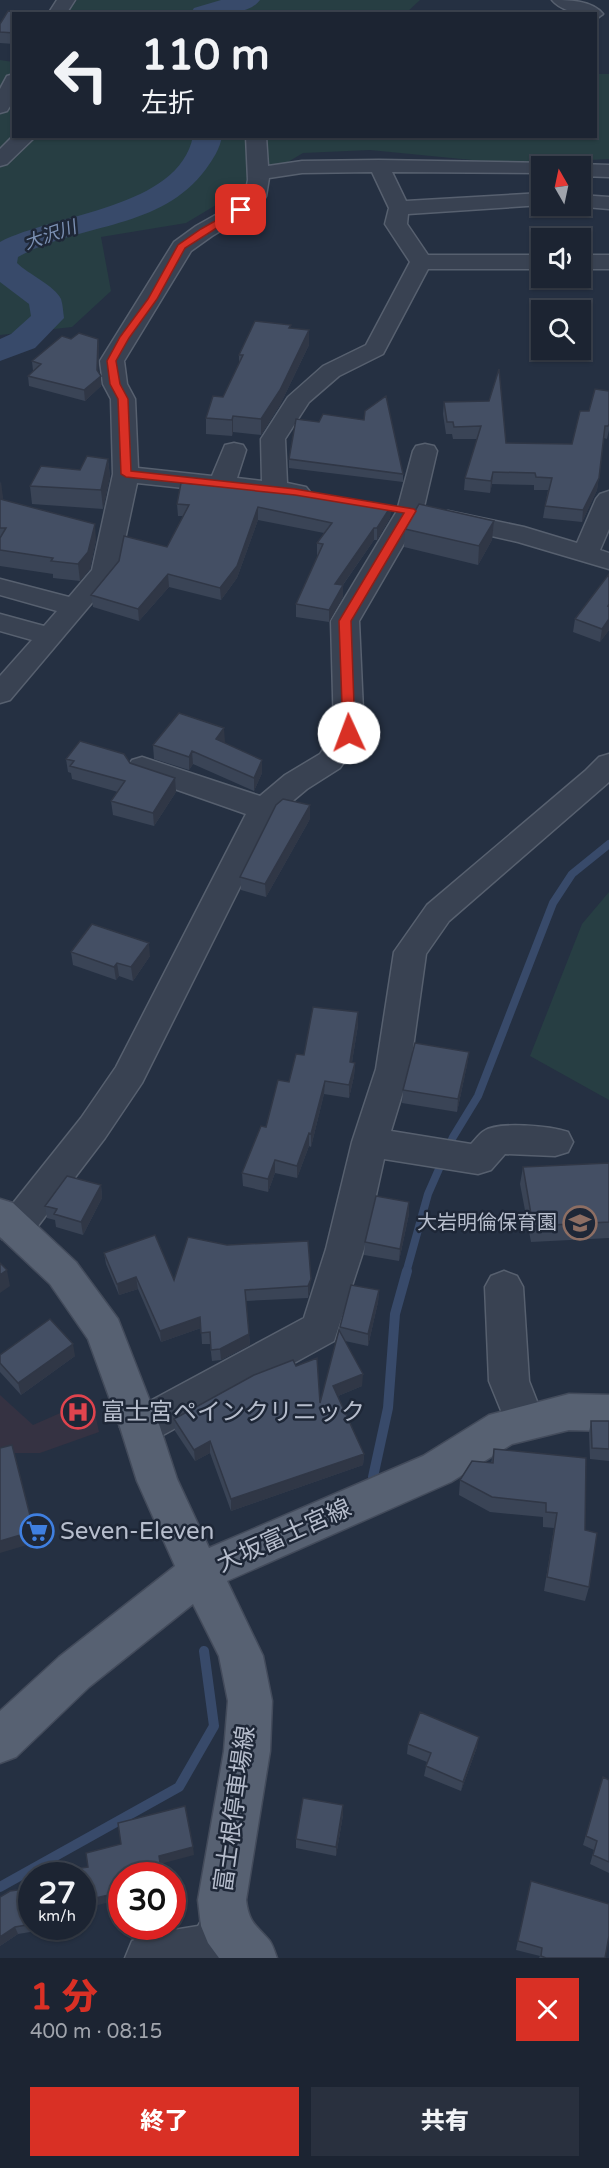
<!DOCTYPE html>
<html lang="ja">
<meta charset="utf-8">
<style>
:root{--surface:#1c2432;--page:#29303e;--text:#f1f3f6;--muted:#a0a4ac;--line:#3a414d;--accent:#d93025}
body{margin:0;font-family:"Varela Round","Noto Sans JP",sans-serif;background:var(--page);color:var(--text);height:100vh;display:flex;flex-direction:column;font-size:22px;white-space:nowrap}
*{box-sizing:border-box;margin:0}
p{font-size:20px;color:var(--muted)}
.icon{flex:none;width:33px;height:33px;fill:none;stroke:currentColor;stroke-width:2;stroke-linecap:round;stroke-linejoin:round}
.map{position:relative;height:1958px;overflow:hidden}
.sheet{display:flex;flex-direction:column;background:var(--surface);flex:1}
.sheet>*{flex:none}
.banner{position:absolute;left:12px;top:12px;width:585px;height:126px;border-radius:0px;box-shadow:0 2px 4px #0004,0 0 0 2px var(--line);background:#1c2432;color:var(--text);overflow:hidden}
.needle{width:39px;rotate:351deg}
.buttons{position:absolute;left:531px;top:156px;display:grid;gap:12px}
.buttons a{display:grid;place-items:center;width:60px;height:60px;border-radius:0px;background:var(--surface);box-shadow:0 2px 4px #0004,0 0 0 2px var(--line);font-size:30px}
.speed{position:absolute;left:18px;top:1862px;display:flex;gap:12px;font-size:30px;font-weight:700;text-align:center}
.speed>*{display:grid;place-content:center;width:78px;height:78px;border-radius:50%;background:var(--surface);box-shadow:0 2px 4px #0004,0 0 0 2px var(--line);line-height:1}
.speed small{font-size:15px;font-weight:400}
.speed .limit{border:9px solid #d22;background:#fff;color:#111}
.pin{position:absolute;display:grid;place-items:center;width:51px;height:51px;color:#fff;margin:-26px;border-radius:12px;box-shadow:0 3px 9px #0006}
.me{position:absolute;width:66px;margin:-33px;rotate:358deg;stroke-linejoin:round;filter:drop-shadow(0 0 4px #0008)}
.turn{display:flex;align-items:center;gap:21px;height:126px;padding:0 30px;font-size:27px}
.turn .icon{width:78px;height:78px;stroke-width:2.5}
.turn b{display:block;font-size:42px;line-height:51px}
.round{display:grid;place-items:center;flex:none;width:63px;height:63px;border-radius:0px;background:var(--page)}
.headline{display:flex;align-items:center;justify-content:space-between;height:102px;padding:0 30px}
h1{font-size:36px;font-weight:800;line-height:45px;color:var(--accent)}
.action{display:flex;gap:12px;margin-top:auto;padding:12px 30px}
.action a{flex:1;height:69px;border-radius:0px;background:var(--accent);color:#fff;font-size:24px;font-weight:800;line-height:69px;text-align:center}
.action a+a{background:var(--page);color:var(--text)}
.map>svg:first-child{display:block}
.medical{fill:#353242}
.green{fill:#273e43}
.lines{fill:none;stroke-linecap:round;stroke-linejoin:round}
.stream-far1{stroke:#384a6a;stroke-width:8}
.stream{stroke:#384a6a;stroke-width:10}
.river{fill:#384a6a;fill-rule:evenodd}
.minor-casing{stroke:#57606f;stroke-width:3}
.major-casing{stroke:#434b5b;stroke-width:3}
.minor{fill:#394252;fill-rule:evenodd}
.major{fill:#576172;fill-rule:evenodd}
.wall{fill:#3a4456}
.shaded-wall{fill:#303746}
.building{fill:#444f64;stroke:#303746;stroke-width:1.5}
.route{fill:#d93025;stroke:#8d1f18;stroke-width:1.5}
.labels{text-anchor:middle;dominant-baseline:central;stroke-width:5;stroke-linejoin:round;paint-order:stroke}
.far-water-label{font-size:18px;font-style:italic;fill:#7c91b4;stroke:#1e2737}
.poi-label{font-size:20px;fill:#b6bdcc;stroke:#1e2737;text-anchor:end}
.near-poi-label{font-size:24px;fill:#b6bdcc;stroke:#1e2737;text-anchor:start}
.near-street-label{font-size:24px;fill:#b6bdcc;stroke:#1e2737}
</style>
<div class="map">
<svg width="609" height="1958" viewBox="0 0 609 1958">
<rect width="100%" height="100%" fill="#253042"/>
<path class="medical" d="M0,1395L33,1425L92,1399L99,1432L40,1453H0Z"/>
<path class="green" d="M77,0H420L405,14L67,13Z
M0,60L13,62L14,136H596V74H609V159L513,164L370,150L303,153L186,223L101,237L111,291L72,327L0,335Z
M609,892V1100L530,1056L582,924Z"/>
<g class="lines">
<path class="stream-far1" d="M406,1273L428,1194L453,1137L478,1096L553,903L572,874L609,844"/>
<path class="stream" d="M373,1477L388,1408L395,1314L407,1271
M0,1887L179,1787L214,1726L204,1651"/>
<path class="river" d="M221,0H260C248,17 209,14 190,14L194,8Z
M193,136H222C220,149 213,159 206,169C160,231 81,222 18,257L17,263C28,274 55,286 61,299C63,305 63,312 64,318L35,348L0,361V339L11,334L31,316L29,304L0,282V242C55,213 179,209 193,136Z"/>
<defs>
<path id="minor" d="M57,0H75L66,14H48Z
M552,0C568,0 592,0 603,14L596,19V14C581,14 562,12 552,0Z
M14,74V100L7,111L0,113V89L7,76Z
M14,135L35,137L7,164L0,166V149Z
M246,136H266L268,166L302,161L379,160L549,163L552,166H542V173L392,172L406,201L542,193V205L408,214L407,224L428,255H542V269H428L383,354L339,376L309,402L285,439L287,483L306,487L310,492L306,497L297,500L137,483L118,572L10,700L0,703V676L32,640L0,631V614L44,626L57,611L0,595V579L69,597L92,570L113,474L111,399L103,384L100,361L174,242L196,226L244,199L248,180ZM372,172L389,208L385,224L410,262L366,345L323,366L288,397L261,439L262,481L237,478L246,450L243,445L234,443L225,445L212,476L138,468L135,399L127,384L124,361L191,251L212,236L260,207L266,196L269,178L302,173Z
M580,164L609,165V177L580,176V166H572Z
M580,195L609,197V209L573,206H580Z
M580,255H609V269H580Z
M425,444L434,446L437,451L423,511L359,621L364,733L340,768L307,789L276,815L142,1083L105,1138L28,1239L15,1243L2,1239L0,1221L2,1217L81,1118L116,1067L246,814L132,774L127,767L132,760L142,757L260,796L285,775L320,754L334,732L331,621L397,511L413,451L416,446Z
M609,491V529L600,550L609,553V569L518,542L439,524L435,519L439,514L448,511L524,527L577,543L596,499L600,494Z
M609,754V782L449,921L426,954L410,1069L391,1131L471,1144C475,1140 479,1134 484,1131C498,1121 551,1126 568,1132L573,1142L568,1152L555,1156L505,1154L491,1170L478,1174L384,1159L364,1249L334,1341L154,1440L140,1445L126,1440L120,1427L126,1414L304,1318L326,1249L352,1142L376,1069L394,952L427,905L585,771L599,757Z
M504,1271L517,1276L523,1287L529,1381L545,1422L539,1435L525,1440L511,1435L489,1381L485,1287L491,1276Z
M225,1902L242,1909L249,1926L233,1958H125L132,1941L149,1934L198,1926L208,1909Z"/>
<path id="major" d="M0,1199L13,1203L76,1262L118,1319L160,1427L177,1479L209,1548L423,1456L489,1415L569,1394L609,1395V1431L569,1430L512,1444L451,1482L227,1581L263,1656L272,1701L270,1751L246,1900C249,1923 255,1924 269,1940C273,1945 275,1953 277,1958H219L208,1943L201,1926L198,1900L224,1751L228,1701L219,1656L193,1604L89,1687L16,1757L0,1763V1711L59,1657L175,1566L137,1481L120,1427L88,1339L50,1284L0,1237Z"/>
</defs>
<use href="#minor" class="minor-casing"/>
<use href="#major" class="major-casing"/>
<use href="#minor" class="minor"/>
<use href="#major" class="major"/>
</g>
<path class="wall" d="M8,11L37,13L14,14V44L0,43V24Z
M291,328L309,330V345L280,405L261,435L233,432L232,436L206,434V418L223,397L239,363V355Z
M98,339L99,349L98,372L101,376V386L85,401L29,386L28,376L33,371L32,361Z
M609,391V430L607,439L604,438L597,490L582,522L543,518L545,506L548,490H534V485L492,484L490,493L464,490L465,478L477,439H453L452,434H446L443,414L444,402L506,443L572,444Z
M108,459L110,477L103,509L32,504L30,486L80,470Z
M289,459L403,474V482L289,468Z
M0,481L3,500L96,540L90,569L80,581L53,578V574L0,566Z
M177,504L391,506L390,518L377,540H374L343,585V597L329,622L296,617V604L318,555H317V543L324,533L258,520L237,578L221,600L169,587L139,621L93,607L91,595L167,547L183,516H178Z
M494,521L492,540L478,565L404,547L405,529Z
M609,574V630L600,642L573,632L575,619Z
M225,742L224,743L262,760V773L254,791L193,764L189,770L154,759L153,745Z
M66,759L130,763L175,778L176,792L154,826L113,815L111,801L118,792L72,779L71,773L68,772Z
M310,819L266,897L241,890L240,877Z
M71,952L150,956L133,981L119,976L116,980L73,965Z
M358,1012V1025L352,1062L355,1063L354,1076L349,1098L324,1094L311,1147L309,1146L297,1178L275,1173L268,1192L243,1186L242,1173L304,1055Z
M469,1052L467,1065L457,1112L402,1103L403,1090Z
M609,1163V1238L531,1242L520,1184L523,1167Z
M101,1185L102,1198L83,1235L56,1227L55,1220L47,1218L45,1206Z
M409,1202V1214L399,1261L364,1255L365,1242Z
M308,1241L310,1290L308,1298L246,1301L250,1345L221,1360L212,1361L210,1344H202L201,1328L161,1342L138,1289L119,1295L106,1264L104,1253L174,1280L227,1245Z
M379,1290L378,1302L368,1346L345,1341L362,1386L338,1396L364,1454L363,1465L231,1511L210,1453L195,1461L175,1431L174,1419L296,1366L320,1403L340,1327Z
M0,1355L75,1356L21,1395L0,1372Z
M591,1421H609V1461L590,1459L589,1433Z
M494,1449L585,1530L589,1587L585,1601L544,1591L554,1528L543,1527V1517L490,1512L459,1495L460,1480L491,1463Z
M408,1744L477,1747L461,1791L424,1776L427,1762L407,1754Z
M603,1777L609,1780V1873L590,1864L594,1850L583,1845Z
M343,1815L336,1856L296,1848V1839Z
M531,1881L605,1958H539L540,1956L516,1950Z
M32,1888V1926H67L18,1934L0,1946V1897Z"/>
<path class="shaded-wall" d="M309,330V345L280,405L261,435V419Z
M98,339L99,349L98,378L101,376V386L85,401L84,390L97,370Z
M233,416V432L232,436V420Z
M108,459L110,477L103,509L101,490Z
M493,472L492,484L490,493L491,481Z
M599,478L597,490L582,522L583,510Z
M1,481L3,498L0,515V486Z
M391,506L390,518L377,540V528Z
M258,507V520L237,578L221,600L220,588Z
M494,521L492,540L478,565L479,546Z
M95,524L96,540L90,569L80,581L78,564Z
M374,528V540L335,596V584Z
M168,574L169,587L139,621L138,609Z
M343,585V597L329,622V610Z
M609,619V630L600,642L602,629Z
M224,728L225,742L216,753V739Z
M192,751L193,764L189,770V757Z
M262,760V773L254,791V778Z
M175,778L176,792L154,826L153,813Z
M310,805V819L266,897L265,884Z
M149,943L150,956L133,981L131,967Z
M117,963L119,976L116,980L114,967Z
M358,1012V1025L350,1075V1062Z
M469,1052L467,1065L457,1112L458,1099Z
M355,1063L354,1076L349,1098V1085Z
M325,1081L324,1094L311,1147V1134Z
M309,1133V1146L297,1178V1166Z
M275,1160V1173L268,1192V1179Z
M101,1185L102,1198L83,1235L81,1222Z
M409,1202V1214L399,1261L400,1249Z
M7,1270L10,1286L0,1293V1275Z
M136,1277L138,1289L119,1295L117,1284Z
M311,1279L310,1290L308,1298V1286Z
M379,1290L378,1302L368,1346V1334Z
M200,1317L201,1328L161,1342L160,1331Z
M249,1334L250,1345L221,1360L220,1349Z
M73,1344L75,1356L21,1395L18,1383Z
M363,1374L362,1386L333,1398V1386Z
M210,1441V1453L195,1461L194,1450Z
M364,1454L363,1465L231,1511V1499Z
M34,1531L37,1542L0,1553V1541Z
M479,1737L477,1747L461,1791L463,1782Z
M343,1805V1815L336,1856V1847Z
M193,1847L194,1855L160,1864L159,1856Z
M122,1892V1899L82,1909V1901Z
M15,1927L18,1934L0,1946V1937Z"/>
<path class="building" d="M8,11L37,13L14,14V33L0,32V24Z
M255,321L291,325L289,328L309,330L280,390L261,419L233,416L232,420L206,418L213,396L223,397L243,355H239Z
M79,333L98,339L97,370L101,376L84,390L28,376L41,364L32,361L62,336L71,339Z
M499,369L506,443L572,444L580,411H589L595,389L609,391V424L608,426H605L599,478L583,510L545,506L552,478L536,477L535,473L493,472L491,481L465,478L481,426L454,427L453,422H447L444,402L489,401Z
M386,396L403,474L289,459L296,419L319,422L323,414L364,420L365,411Z
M87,456L108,459L101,490L30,486L41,466L80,470Z
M181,483L295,490L391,506L377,528H374L335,584L343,585L329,610L296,604L323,544L317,543L332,523L258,507L237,566L220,588L168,574L138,609L91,595L119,561L124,536L167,547L189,505L177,504Z
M0,499L95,524L88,552L78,564L51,561L53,558L0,550V538L6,528H0Z
M419,504L494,521L479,546L405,529Z
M609,574V604L608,606H609V619L602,629L575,619Z
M179,713L224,728L216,739L262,760L254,778L192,751L189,757L153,745Z
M80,741L124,754L130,763L175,778L153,813L111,801L125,781L70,766L74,761L66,759Z
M283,799L310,805L265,884L240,877L276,805Z
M92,924L149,943L131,967L117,963L114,967L71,952Z
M313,1007L358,1012L350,1062L355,1063L349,1085L325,1081L311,1134L309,1133L297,1166L275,1160L268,1179L242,1173L261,1126L266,1127L278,1080L289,1082L296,1054L304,1055Z
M415,1043L469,1052L458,1099L403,1090Z
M609,1163V1222L533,1226L523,1167Z
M67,1176L101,1185L81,1222L54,1214L57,1209L45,1206Z
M376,1196L409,1202L400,1249L365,1242Z
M155,1235L174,1280L188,1237L227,1245L308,1241L311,1279L308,1286L245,1290L249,1334L220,1349L211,1350L210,1332L201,1333L200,1317L160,1331L136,1277L117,1284L104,1253Z
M0,1263L7,1270L0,1275Z
M351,1285L379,1290L368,1334L340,1327Z
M50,1319L73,1344L18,1383L0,1363V1355Z
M339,1330L363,1374L333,1386L364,1454L231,1499L210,1441L194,1450L174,1419L254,1375L293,1360L296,1366L317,1358L320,1403Z
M591,1421H609V1449L592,1448Z
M12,1445L34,1531L0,1541V1448Z
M494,1449L586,1458L585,1530L597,1533L589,1587L547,1577L557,1513L546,1512V1503L492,1497L460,1480L472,1461L493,1463Z
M420,1712L479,1737L463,1782L426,1766L431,1753L408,1744Z
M603,1777L609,1780V1862L593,1855L597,1841L586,1836Z
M303,1798L343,1805L336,1847L296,1839Z
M185,1806L193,1847L159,1856L162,1875H122V1892L82,1901V1875H39V1873L88,1867L86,1853L121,1844L118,1823Z
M531,1881L609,1904V1936L605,1958H546L541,1956L542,1948L518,1941Z
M32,1888V1924L15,1927L0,1937V1897L10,1891Z"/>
<path class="route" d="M238,208L245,210L185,248L157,299L129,338L116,361L120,384L128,399L131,471L295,489L414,509L416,511L351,621L355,733L349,737L343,733L339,621L404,513L295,495L126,477L121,474L118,399L110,384L107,361L120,337L148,299L178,245L201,229Z"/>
<defs>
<symbol id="school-ring" viewBox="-11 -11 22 22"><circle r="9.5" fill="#1e2737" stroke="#8d6e63" stroke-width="1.5"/><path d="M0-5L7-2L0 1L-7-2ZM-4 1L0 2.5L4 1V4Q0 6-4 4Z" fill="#8d6e63"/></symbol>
<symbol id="hospital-ring" viewBox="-11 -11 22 22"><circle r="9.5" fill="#1e2737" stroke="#e0444e" stroke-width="1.5"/><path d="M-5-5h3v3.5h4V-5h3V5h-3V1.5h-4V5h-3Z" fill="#e0444e"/></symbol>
<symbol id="supermarket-ring" viewBox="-11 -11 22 22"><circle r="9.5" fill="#1e2737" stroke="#3f7fe0" stroke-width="1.5"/><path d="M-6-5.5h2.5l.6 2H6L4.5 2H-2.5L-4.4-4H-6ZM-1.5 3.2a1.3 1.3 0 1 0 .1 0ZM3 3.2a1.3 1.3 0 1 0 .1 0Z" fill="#3f7fe0"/></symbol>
</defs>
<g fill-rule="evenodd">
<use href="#school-ring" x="561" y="1204" width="38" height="38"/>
<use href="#hospital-ring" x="59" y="1393" width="38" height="38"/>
<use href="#supermarket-ring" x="18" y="1512" width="38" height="38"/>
</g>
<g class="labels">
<g class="far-water-label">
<text transform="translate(50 235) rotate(-19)">大沢川</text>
</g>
<g class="poi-label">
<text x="557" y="1223">大岩明倫保育園</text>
</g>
<g class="near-poi-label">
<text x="101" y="1412">富士宮ペインクリニック</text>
<text x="60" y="1531">Seven-Eleven</text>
</g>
<g class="near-street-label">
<text transform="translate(284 1536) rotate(-24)">大坂富士宮線</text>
<text transform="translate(235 1809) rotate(-82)">富士根停車場線</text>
</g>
</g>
</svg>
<div class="buttons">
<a><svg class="needle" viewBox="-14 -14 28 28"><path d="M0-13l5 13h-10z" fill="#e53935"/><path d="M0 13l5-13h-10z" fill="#a0a4ac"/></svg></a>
<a><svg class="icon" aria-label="sound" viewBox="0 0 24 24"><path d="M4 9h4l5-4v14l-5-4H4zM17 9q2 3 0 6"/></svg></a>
<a><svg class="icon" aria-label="search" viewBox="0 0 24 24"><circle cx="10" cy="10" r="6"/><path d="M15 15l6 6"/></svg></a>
</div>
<div class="speed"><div>27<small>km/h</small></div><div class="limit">30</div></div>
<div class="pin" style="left:241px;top:210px;background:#d93025"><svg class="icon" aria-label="arrive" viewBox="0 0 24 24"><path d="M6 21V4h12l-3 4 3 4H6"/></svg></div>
<svg class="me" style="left:349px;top:733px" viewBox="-20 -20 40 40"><circle r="19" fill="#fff"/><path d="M0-13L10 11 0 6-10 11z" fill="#d93025"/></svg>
<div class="banner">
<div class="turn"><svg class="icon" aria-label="left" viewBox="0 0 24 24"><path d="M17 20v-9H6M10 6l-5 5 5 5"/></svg><div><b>110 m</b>左折</div></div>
</div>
</div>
<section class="sheet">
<div class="headline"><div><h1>1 分</h1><p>400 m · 08:15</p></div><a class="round" style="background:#d93025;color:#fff"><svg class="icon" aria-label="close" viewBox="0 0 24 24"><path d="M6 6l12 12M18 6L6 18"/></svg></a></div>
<div class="action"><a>終了</a><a>共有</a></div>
</section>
